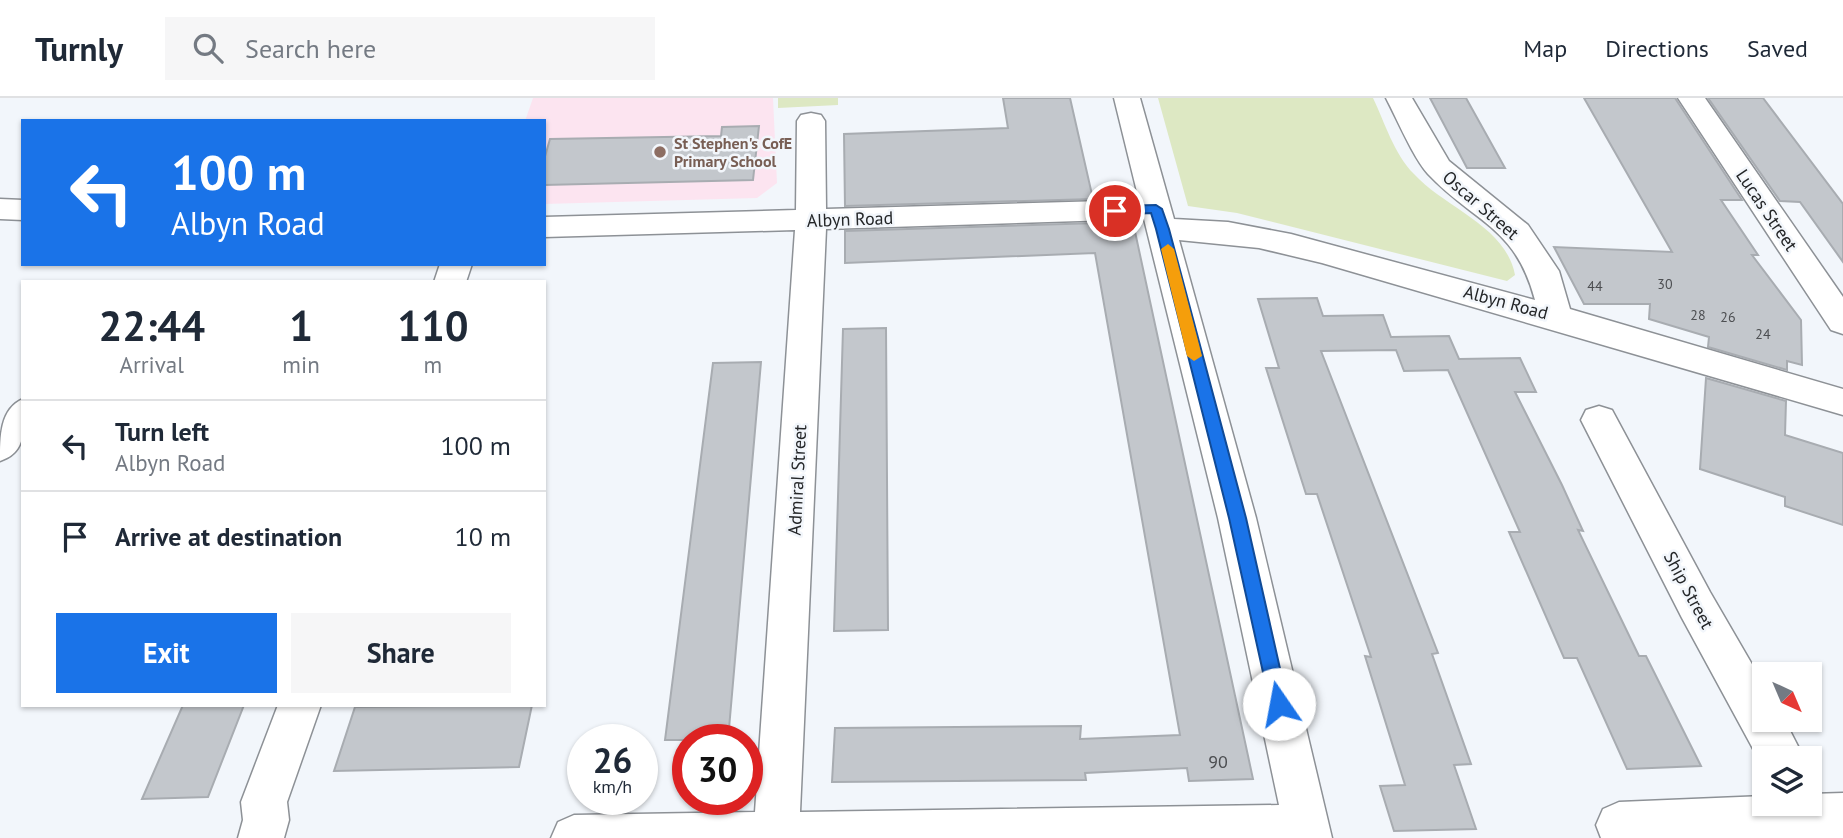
<!DOCTYPE html>
<style>
:root{--surface:#fff;--page:#f6f6f7;--text:#1f2937;--muted:#747a83;--line:#e0e1e3;--accent:#1a73e8}
body{margin:0;font-family:"PT Sans",sans-serif;background:var(--page);color:var(--text);height:100vh;display:flex;flex-direction:column;font-size:26px;white-space:nowrap}
*{box-sizing:border-box;margin:0}
p{font-size:23px;color:var(--muted)}
.icon{flex:none;width:38px;height:38px;fill:none;stroke:currentColor;stroke-width:2;stroke-linecap:round;stroke-linejoin:round}
.map{position:relative;flex:1;overflow:hidden}
.drawer{position:absolute;left:21px;top:182px;width:525px;height:427px;display:flex;flex-direction:column;background:var(--surface);border-radius:0px;box-shadow:0 2px 5px #0004}
.drawer>*{flex:none}
.guide{position:absolute;left:21px;top:21px;width:525px;height:147px;border-radius:0px;box-shadow:0 2px 5px #0004;background:#1a73e8;color:#fff;overflow:hidden}
.needle{width:46px;rotate:136deg}
.tools{position:absolute;left:1752px;top:564px;display:grid;gap:14px}
.tools a{display:grid;place-items:center;width:70px;height:70px;border-radius:0px;background:var(--surface);box-shadow:0 2px 5px #0004;font-size:35px}
.speed{position:absolute;left:567px;top:626px;display:flex;gap:14px;font-size:35px;font-weight:700;text-align:center}
.speed>*{display:grid;place-content:center;width:91px;height:91px;border-radius:50%;background:var(--surface);box-shadow:0 2px 5px #0004;line-height:1}
.speed small{font-size:18px;font-weight:400}
.speed .limit{border:10px solid #d22;background:#fff;color:#111}
.pin{position:absolute;display:grid;place-items:center;width:60px;height:60px;color:#fff;margin:-30px;border:4px solid #fff;border-radius:50%;box-shadow:0 2px 7px #0007}
.me{position:absolute;width:77px;margin:-38px;rotate:348deg;stroke-linejoin:round;filter:drop-shadow(0 0 5px #0008)}
.turn{display:flex;align-items:center;gap:24px;height:147px;padding:0 35px;font-size:32px}
.turn .icon{width:91px;height:91px;stroke-width:2.5}
.turn b{display:block;font-size:49px;line-height:60px}
.eta{display:flex;justify-content:space-evenly;align-items:center;height:119px;text-align:center}
.eta b{font-size:42px;font-weight:700;line-height:49px}
.button{display:flex;gap:14px;margin-top:auto;padding:14px 35px}
.button a{flex:1;height:80px;border-radius:0px;background:var(--accent);color:#fff;font-size:28px;font-weight:700;line-height:80px;text-align:center}
.button a+a{background:var(--page);color:var(--text)}
ul{padding:0;list-style:none}
li{display:flex;align-items:center;gap:21px;height:91px;padding:0 35px;border-top:2px solid var(--line)}
li div{flex:1}
li b{display:block;font-size:26px}
li em{font-style:normal}
header{display:flex;align-items:center;gap:42px;box-sizing:border-box;height:98px;padding:0 35px;background:var(--surface);border-bottom:2px solid var(--line)}
header strong{font-size:33px}
nav{display:flex;gap:38px;margin-inline-start:auto;font-size:24px}
.search{width:490px;height:63px;background:var(--page);display:flex;align-items:center;gap:18px;box-sizing:border-box;padding:0 24px;border-radius:0px;color:var(--muted);font-size:26px}
.map>svg:first-child{display:block}
.education{fill:#fce4f0}
.green{fill:#dde8c3}
.building{fill:#c3c7cc;stroke:#a8acb1;stroke-width:2}
.lines{fill:none;stroke-linecap:round;stroke-linejoin:round}
.street-casing{stroke:#8d9196;stroke-width:3}
.street{fill:#fff;fill-rule:evenodd}
.route{fill:#1a73e8;stroke:#114b97;stroke-width:2}
.slow{fill:#f59e0b}
.education-dot{fill:#8d6e63;stroke:#f2f6fb;stroke-width:2.5}
.labels{text-anchor:middle;dominant-baseline:central;stroke-width:5;stroke-linejoin:round;paint-order:stroke}
.number-label{font-size:14px;fill:#4c4e51}
.far-education-label{font-size:16px;font-weight:bold;fill:#785e54;stroke:#f2f6fb;text-anchor:start}
.street-label{font-size:18px;fill:#242628;stroke:#f2f6fb}
.near-number-label{font-size:18px;fill:#4c4e51}
</style>
<header>
<strong>Turnly</strong>
<div class="search"><svg class="icon" aria-label="search" viewBox="0 0 24 24"><circle cx="10" cy="10" r="6"/><path d="M15 15l6 6"/></svg>Search here</div>
<nav><a>Map</a><a>Directions</a><a>Saved</a></nav>
</header>
<div class="map">
<svg width="1843" height="740" viewBox="0 0 1843 740">
<rect width="100%" height="100%" fill="#f2f6fb"/>
<path class="education" d="M533,0H773L777,85L757,100L544,106V23H525Z"/>
<path class="green" d="M778,0H838V7L778,10Z
M1158,0H1373C1385,25 1394,56 1414,76C1445,110 1506,128 1515,177L1507,183L1237,115L1188,108Z"/>
<path class="building" d="M1003,0H1070L1093,101L845,108L844,36L1008,30Z
M1430,0H1466L1505,70H1467Z
M1584,0H1675L1742,102H1721L1758,157H1752L1801,222L1802,267L1787,263V272L1708,249L1709,239L1649,221L1650,206H1584L1554,149L1672,154Z
M1708,0H1763L1843,106V164L1800,104L1780,103Z
M759,28L753,82L544,87V62L550,41L721,38L722,29Z
M1098,125L1099,130L1134,129L1253,681L1189,683L1187,670L1085,675L1086,682L832,684L835,630L1081,628L1080,641L1180,637L1095,155L845,165V133Z
M1317,200L1323,218L1383,217L1391,239L1449,238L1459,261L1520,260L1536,294H1515L1562,387L1583,433L1578,432L1639,558H1646L1701,668L1627,671L1577,560H1564L1509,434H1520L1448,272L1404,273L1396,252L1321,253L1438,555L1432,556L1471,666L1454,667L1476,731L1394,733L1380,688L1405,687L1365,558L1371,559L1317,396H1306L1266,270H1279L1258,201Z
M886,230L888,532L834,533L843,231Z
M761,264L728,642H665L713,265Z
M1706,280L1786,303L1785,337L1843,355V427L1785,408V399L1700,371Z
M183,607H244L208,699L142,701Z
M532,607L519,669L334,673L355,609Z"/>
<g class="lines">
<defs>
<path id="street" d="M1114,0H1140L1174,121L1228,124L1291,136L1535,202C1515,127 1474,125 1428,76C1413,59 1397,21 1386,0H1412L1449,63L1528,127L1559,173L1570,211L1843,291V317L1322,165L1259,150L1179,142L1256,420L1332,740H551L558,724L574,717L755,714L795,132L544,139V119L796,112L797,23L801,17L811,15L821,17L825,23L826,111L1139,102ZM1144,121L1218,420L1279,707L800,714L826,131Z
M1678,0H1705L1843,199V236L1831,232Z
M0,101L23,102V122L0,121Z
M440,166H472L466,184H434Z
M23,301C23,327 29,354 0,363C0,338 0,311 23,301Z
M1599,308L1612,312L1710,494L1764,587V621H1784L1804,660H1764V671L1682,520L1581,322L1586,312Z
M278,607H321L287,704L289,722L284,740H238L243,722L241,704Z
M1843,695V740H1601L1596,727L1603,711L1619,704L1764,698V705H1810V696Z"/>
</defs>
<use href="#street" class="street-casing"/>
<use href="#street" class="street"/>
</g>
<path class="route" d="M1156,107L1162,111L1169,131L1246,420L1288,606L1286,612L1279,615L1272,612L1270,606L1229,420L1156,131L1151,115L1115,117L1109,113L1115,108Z"/>
<path class="slow" d="M1168,146L1174,151L1202,258L1194,263L1187,258L1161,151Z"/>
<circle class="education-dot" cx="660" cy="54" r="7"/>
<g class="labels">
<g class="number-label">
<text x="1665" y="186">30</text>
<text x="1595" y="188">44</text>
<text x="1698" y="217">28</text>
<text x="1728" y="219">26</text>
<text x="1763" y="236">24</text>
</g>
<g class="far-education-label">
<text x="674" y="45">St Stephen's CofE<tspan x="674" dy="18">Primary School</tspan></text>
</g>
<g class="street-label">
<text transform="translate(1481 107) rotate(41)">Oscar Street</text>
<text transform="translate(1767 112) rotate(56)">Lucas Street</text>
<text transform="translate(850 121) rotate(-2)">Albyn Road</text>
<text transform="translate(1506 204) rotate(15)">Albyn Road</text>
<text transform="translate(797 382) rotate(-87)">Admiral Street</text>
<text transform="translate(1689 492) rotate(62)">Ship Street</text>
</g>
<g class="near-number-label">
<text x="1218" y="663">90</text>
</g>
</g>
</svg>
<div class="tools">
<a><svg class="needle" viewBox="-14 -14 28 28"><path d="M0-13l5 13h-10z" fill="#e53935"/><path d="M0 13l5-13h-10z" fill="#747a83"/></svg></a>
<a><svg class="icon" aria-label="layers" viewBox="0 0 24 24"><path d="M12 4l9 5-9 5-9-5zM3 14l9 5 9-5"/></svg></a>
</div>
<div class="speed"><div>26<small>km/h</small></div><div class="limit">30</div></div>
<div class="pin" style="left:1115px;top:113px;background:#d93025"><svg class="icon" aria-label="arrive" viewBox="0 0 24 24"><path d="M6 21V4h12l-3 4 3 4H6"/></svg></div>
<svg class="me" style="left:1279px;top:606px" viewBox="-20 -20 40 40"><circle r="19" fill="#fff"/><path d="M0-13L10 11 0 6-10 11z" fill="#1a73e8"/></svg>
<div class="guide">
<div class="turn"><svg class="icon" aria-label="left" viewBox="0 0 24 24"><path d="M17 20v-9H6M10 6l-5 5 5 5"/></svg><div><b>100 m</b>Albyn Road</div></div>
</div>
<section class="drawer">
<div class="eta">
<div><b>22:44</b><p>Arrival</p></div>
<div><b>1</b><p>min</p></div>
<div><b>110</b><p>m</p></div>
</div>
<ul>
<li><svg class="icon" aria-label="left" viewBox="0 0 24 24"><path d="M17 20v-9H6M10 6l-5 5 5 5"/></svg><div><b>Turn left</b><p>Albyn Road</p></div><em>100 m</em></li>
<li><svg class="icon" aria-label="arrive" viewBox="0 0 24 24"><path d="M6 21V4h12l-3 4 3 4H6"/></svg><div><b>Arrive at destination</b></div><em>10 m</em></li>
</ul>
<div class="button"><a>Exit</a><a>Share</a></div>
</section>
</div>
